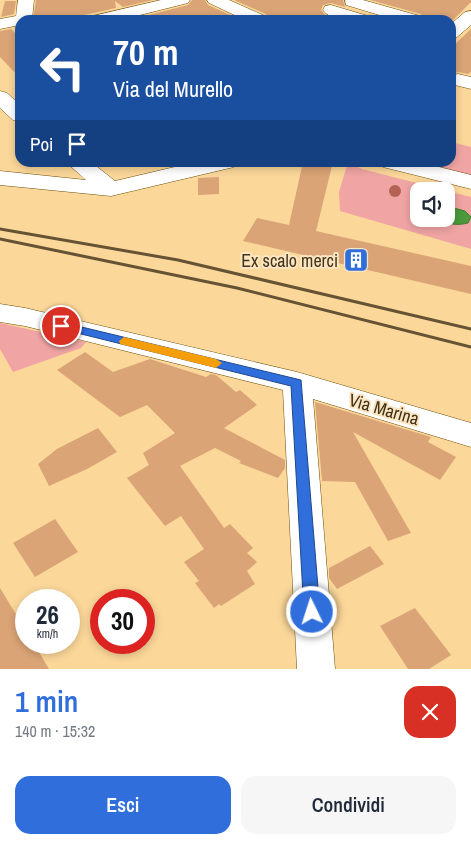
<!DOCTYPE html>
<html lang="it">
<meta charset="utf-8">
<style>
:root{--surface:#fff;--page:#f6f6f7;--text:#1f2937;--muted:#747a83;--accent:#2f6edb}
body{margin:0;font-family:"Archivo Narrow",sans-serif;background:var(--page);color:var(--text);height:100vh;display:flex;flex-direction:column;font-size:19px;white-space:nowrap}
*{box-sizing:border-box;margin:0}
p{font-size:16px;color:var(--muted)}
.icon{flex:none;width:28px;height:28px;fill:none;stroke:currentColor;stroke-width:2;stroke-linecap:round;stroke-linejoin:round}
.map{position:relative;height:669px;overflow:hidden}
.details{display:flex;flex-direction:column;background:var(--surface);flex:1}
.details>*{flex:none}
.top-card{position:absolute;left:15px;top:15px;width:441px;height:152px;border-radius:15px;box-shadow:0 2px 8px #0003;background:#1a4fa0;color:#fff;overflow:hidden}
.controls{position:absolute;left:410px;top:182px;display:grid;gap:10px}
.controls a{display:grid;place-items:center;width:45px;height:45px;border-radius:10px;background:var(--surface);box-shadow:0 2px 8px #0003;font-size:25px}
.speed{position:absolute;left:15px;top:589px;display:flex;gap:10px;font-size:25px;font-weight:700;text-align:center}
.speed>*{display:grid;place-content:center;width:65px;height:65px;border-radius:50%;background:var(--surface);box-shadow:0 2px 8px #0003;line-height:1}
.speed small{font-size:12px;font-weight:400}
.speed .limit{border:8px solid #d22;background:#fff;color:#111}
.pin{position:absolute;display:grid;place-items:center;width:42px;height:42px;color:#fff;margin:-21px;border:2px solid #fff;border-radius:50%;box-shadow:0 1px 5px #0007}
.me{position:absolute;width:55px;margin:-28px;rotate:356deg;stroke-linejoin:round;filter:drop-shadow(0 0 4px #0008)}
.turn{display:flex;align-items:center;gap:18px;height:105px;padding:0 15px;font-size:22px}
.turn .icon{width:65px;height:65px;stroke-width:2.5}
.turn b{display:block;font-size:35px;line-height:42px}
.then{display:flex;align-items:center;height:48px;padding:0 15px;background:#0003;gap:10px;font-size:19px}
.round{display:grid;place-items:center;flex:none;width:52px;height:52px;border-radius:15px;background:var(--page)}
.headline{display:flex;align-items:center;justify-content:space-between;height:85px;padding:0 15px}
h1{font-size:30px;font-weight:600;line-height:38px;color:var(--accent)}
.cta{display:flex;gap:10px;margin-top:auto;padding:10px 15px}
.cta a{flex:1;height:58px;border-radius:15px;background:var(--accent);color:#fff;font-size:20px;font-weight:600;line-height:58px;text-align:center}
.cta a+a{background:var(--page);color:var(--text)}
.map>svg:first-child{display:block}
.green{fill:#f0a5a4;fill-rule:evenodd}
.water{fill:#4a9a3b;stroke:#487b31}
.building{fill:#daa476}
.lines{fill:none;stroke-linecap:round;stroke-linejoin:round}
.minor-casing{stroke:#6e4f0b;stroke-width:1}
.minor{fill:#fff;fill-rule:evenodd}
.rail{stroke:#655333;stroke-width:3}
.tree{fill:#b56254}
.route{fill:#2f6edb;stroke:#1f488e}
.slow{fill:#f59e0b}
.labels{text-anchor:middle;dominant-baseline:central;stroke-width:4;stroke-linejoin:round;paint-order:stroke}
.poi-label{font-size:18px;fill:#42341b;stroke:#fce6c2;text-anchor:end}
.street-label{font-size:18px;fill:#42341b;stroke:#fce6c2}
</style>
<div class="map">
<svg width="471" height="669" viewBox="0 0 471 669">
<rect width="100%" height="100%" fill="#fbd799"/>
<path class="green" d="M451,142L471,147V176L424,166L426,163L451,162Z
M348,162L362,169L471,197V249L340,211L339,192ZM419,191H446V219H419Z
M0,323L86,342L81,348L13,372L0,349Z"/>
<path class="water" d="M454,208L465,211L471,217L468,223C459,225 451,226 444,219H446V209Z"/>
<path class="building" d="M36,0H153L123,7L115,1L116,8L61,20H33Z
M192,0H205L208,5L241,20H139L137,18L188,5Z
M234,0H343L345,7L389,20H373L369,14L331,3L323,5L321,10L326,16L336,20H270L266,14Z
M370,0H471V2L453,20H425L421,14Z
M5,1H16L14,14L1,17Z
M11,29L20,38V78L0,57V31Z
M471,29V72L468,74L458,72L451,74V48Z
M303,162H333L316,231L471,266V294L243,241L257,218L289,225Z
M219,177V194L198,195V178Z
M85,352L113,372L150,359L206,377L211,374L216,375L236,392L240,390L257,405L224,428L285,460V468L278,478L239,463L241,461L215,448L180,466L224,528L230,524L253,548L247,553L257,562L247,571L255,584L221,606L219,604L214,608L195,583L199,581L184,562L204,549L181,516L165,526L127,478L149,465L143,453L175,433L147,405L120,417L57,370Z
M315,402L431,437L428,442L456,457L440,480L353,432L411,533L388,541L355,482L322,481Z
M98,428L117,452L87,469L49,486L38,464L57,449Z
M55,519L78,552L35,577L13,543Z
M370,546L384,564L337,589L329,578V568Z
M0,588L26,631V642H33L49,669H0Z
M415,608L451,655L429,669H408L380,626Z"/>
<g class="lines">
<defs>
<path id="minor" d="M18,0H34L32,19L20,20V25L0,29V19L16,16Z
M161,0H190L188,3L120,20H90L93,16Z
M207,0H229L265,16L268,20H245L209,3Z
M345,0H363L420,16L423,20H396L346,5Z
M331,5L368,16L371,20C357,20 332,23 323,10L325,6Z
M471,11V25L457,37L451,38V24L465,12Z
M458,74L471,77V89L451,84V76Z
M0,91L7,93L20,105V122L13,120L0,108Z
M66,162H91L115,181L196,162H237L234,167L111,196L0,185V171L86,180Z
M380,162H419L471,175V189L383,167Z
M0,304L25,308L297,372L471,423V447L313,399L335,669H297L283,390L25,326L0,322Z"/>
</defs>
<use href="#minor" class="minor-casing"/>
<use href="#minor" class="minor"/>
<path class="rail" d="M0,229L178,260L471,329
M0,239L237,288L471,347"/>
</g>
<circle class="tree" cx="395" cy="191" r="6"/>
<path class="route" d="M61,322L301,380L320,612L317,617L312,619L307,617L304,612L291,386L57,328V323Z"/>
<path class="slow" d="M124,337L216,359L222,363L216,368L120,344L119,341Z"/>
<defs>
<symbol id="building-square" viewBox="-11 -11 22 22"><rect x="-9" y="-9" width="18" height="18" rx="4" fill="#2f6edb" stroke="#fce6c2"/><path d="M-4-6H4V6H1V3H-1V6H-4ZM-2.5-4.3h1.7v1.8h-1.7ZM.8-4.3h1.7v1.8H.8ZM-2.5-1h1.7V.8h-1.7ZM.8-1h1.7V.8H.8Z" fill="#fff"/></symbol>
</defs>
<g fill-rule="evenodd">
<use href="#building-square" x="342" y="246" width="28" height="28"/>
</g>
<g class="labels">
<g class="poi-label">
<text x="338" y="260">Ex scalo merci</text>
</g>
<g class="street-label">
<text transform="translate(384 409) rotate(16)">Via Marina</text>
</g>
</g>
</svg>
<div class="controls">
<a><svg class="icon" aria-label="sound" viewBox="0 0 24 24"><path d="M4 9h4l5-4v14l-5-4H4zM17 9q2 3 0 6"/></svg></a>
</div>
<div class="speed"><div>26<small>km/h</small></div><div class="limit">30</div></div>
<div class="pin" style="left:61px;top:326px;background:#d93025"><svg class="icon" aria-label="arrive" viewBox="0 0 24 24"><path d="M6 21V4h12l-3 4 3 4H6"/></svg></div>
<svg class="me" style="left:312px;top:612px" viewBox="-20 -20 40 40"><circle r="17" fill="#2f6edb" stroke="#fff" stroke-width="3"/><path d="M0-11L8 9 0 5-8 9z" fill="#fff"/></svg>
<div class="top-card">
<div class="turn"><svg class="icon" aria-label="left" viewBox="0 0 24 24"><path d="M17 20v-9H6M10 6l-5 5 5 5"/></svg><div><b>70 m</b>Via del Murello</div></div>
<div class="then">Poi<svg class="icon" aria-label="arrive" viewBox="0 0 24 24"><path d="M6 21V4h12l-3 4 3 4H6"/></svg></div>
</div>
</div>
<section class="details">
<div class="headline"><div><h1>1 min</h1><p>140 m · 15:32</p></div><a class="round" style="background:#d93025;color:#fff"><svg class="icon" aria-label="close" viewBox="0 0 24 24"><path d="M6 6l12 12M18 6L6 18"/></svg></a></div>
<div class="cta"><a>Esci</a><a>Condividi</a></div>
</section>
